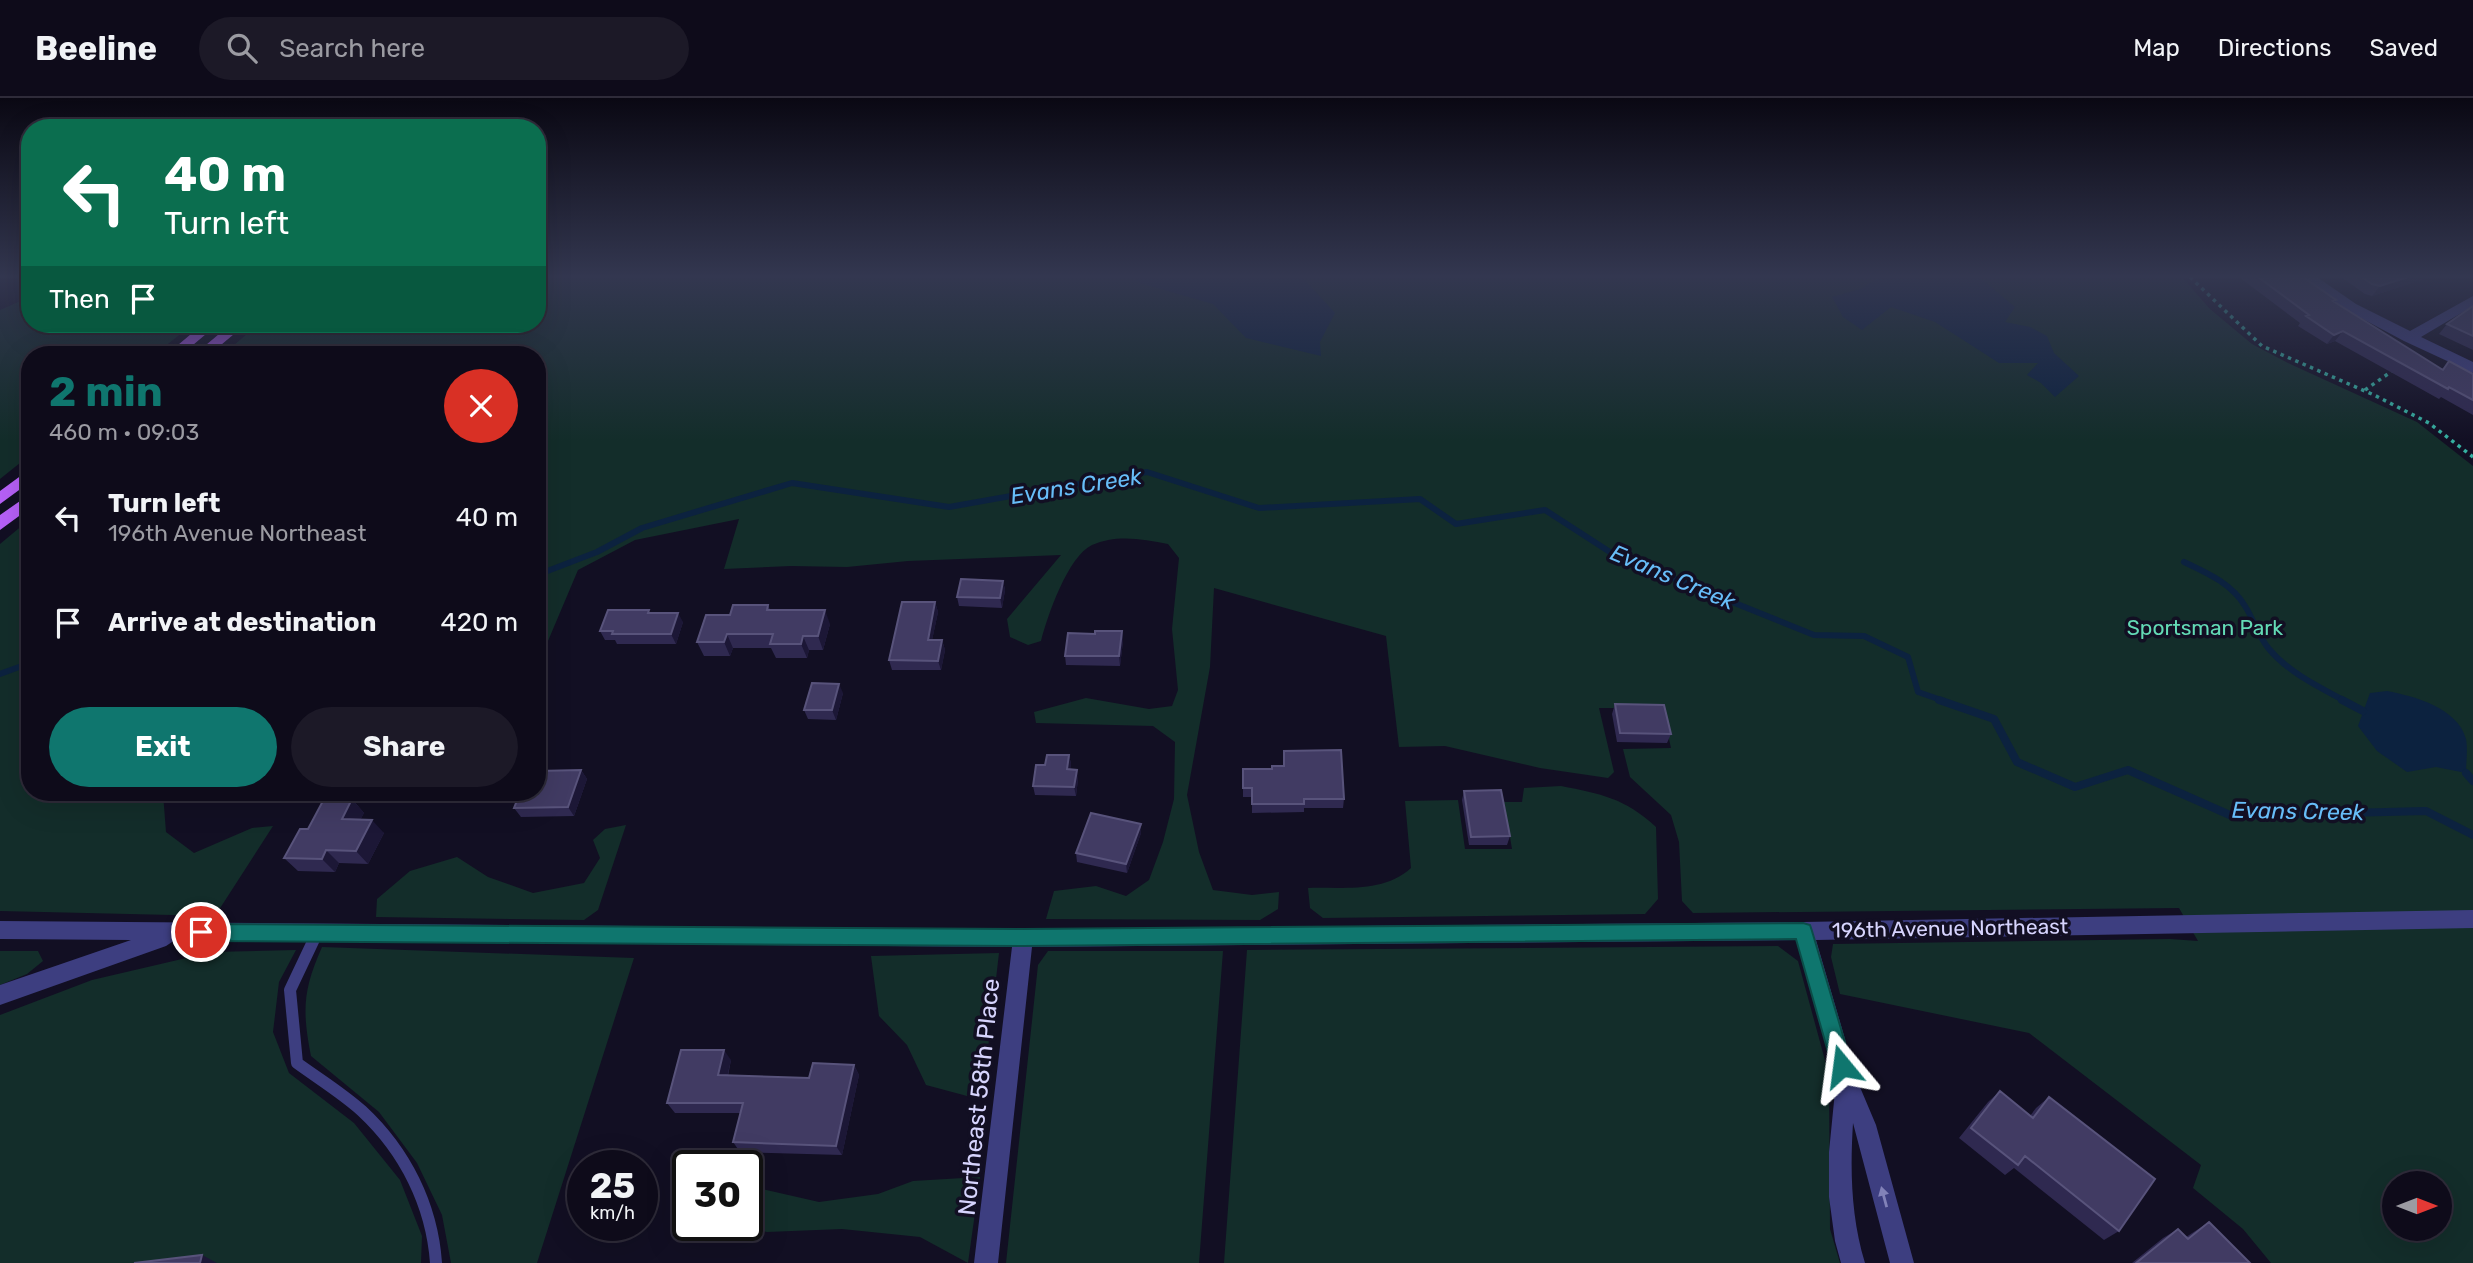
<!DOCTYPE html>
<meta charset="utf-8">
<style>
:root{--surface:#0e0b1a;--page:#1c1927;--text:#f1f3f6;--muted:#9b9ba2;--line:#2e2b39;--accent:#0f766e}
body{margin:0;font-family:Rubik,sans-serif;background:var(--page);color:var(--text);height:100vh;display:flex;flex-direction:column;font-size:26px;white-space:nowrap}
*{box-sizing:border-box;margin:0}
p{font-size:23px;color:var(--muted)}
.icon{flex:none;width:38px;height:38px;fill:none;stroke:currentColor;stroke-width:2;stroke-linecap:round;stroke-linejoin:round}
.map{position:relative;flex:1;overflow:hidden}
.panel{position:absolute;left:21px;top:248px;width:525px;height:455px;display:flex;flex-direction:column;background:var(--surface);border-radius:28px;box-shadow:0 7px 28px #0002,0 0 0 2px var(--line)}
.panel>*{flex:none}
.hud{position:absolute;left:21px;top:21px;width:525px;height:214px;border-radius:28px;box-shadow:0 7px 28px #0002,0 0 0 2px var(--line);background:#0b6e4f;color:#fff;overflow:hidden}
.needle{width:46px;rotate:90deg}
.buttons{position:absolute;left:2382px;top:1073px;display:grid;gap:14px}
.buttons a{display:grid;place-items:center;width:70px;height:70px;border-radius:50%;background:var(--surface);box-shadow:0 7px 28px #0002,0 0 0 2px var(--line);font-size:35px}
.speed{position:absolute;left:567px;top:1052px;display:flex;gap:14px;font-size:35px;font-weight:700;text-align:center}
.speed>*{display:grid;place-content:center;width:91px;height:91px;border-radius:50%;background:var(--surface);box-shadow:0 7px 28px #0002,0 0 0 2px var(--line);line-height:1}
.speed small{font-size:18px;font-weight:400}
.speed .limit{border:4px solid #111;border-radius:10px;background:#fff;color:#111}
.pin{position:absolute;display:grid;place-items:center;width:60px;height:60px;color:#fff;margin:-30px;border:4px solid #fff;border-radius:50%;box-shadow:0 2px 7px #0007}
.me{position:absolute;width:77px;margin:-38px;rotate:344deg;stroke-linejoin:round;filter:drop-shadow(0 0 5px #0008)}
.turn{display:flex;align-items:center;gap:24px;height:147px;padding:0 28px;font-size:32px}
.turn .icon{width:91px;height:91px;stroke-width:2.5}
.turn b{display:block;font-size:49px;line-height:60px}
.then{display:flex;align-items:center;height:66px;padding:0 28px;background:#0003;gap:14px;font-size:26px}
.round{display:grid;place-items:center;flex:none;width:74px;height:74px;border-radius:37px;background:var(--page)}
.overview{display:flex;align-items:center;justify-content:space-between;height:119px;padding:0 28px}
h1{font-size:42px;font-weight:700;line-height:52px;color:var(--accent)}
.action{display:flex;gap:14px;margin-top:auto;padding:14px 28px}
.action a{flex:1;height:80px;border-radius:42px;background:var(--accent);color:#fff;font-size:28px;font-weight:700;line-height:80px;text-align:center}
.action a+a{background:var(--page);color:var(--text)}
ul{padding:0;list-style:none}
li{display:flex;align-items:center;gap:21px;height:105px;padding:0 28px}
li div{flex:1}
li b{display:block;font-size:26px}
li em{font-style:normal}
header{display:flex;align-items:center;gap:42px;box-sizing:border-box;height:98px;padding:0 35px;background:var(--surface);border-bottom:2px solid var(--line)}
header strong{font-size:33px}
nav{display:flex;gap:38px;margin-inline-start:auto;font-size:24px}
.search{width:490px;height:63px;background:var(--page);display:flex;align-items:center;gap:18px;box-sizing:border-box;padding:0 24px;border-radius:38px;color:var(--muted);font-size:26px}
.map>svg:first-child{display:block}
.green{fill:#132d2a;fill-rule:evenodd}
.water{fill:#0c223f}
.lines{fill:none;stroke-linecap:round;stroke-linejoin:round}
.stream-far1{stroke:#0c223f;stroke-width:6}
.stream{stroke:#0c223f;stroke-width:8}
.path{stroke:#35b0a1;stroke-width:3.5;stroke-dasharray:3.5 4.5;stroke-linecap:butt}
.lane{stroke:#3d3e80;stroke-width:12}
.street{fill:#3d3e80;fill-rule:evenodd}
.primary{fill:#b660f7;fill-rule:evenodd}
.wall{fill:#2f2950}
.shaded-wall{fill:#1c1736}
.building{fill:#413b63;stroke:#58537b;stroke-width:2}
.oneway{fill:#8282b8}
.route{fill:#0f766e;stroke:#0a4d48;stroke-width:2}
.labels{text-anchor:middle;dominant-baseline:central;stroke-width:7;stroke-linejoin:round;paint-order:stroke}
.park-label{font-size:21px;fill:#63dab5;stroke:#120f23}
.street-label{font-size:21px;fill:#d6d4fd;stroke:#120f23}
.water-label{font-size:23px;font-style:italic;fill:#67bdf8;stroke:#120f23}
.near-street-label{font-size:24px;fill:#d6d4fd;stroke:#120f23}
</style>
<header>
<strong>Beeline</strong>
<div class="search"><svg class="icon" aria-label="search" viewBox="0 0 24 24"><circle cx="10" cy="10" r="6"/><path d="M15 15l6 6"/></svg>Search here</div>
<nav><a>Map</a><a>Directions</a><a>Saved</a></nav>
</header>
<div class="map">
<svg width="2473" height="1165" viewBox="0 0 2473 1165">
<rect width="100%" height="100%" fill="#120f23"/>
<path class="green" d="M537,179H2182L2210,211L2252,246L2288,265L2417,324L2473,368V1165H2271L2243,1131L2193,1090L2201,1067L2029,935L1840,896L1831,859L1833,846L2170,841L2198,843L2179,810L1693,815L1682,803L1679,744L1671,717L1630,679L1623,651L1671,650L1662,610H1599L1614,674L1608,680L1540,670L1445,648L1399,649L1386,538L1214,490L1210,569L1187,697L1199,754L1213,792L1252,797L1279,794L1278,811L1260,822L1046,821L1054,793L1096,788L1126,798L1149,782L1163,744L1174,701L1175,644L1153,628L1036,625L1034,614L1086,600L1149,611L1172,608L1178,592L1172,531L1179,460L1168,446C1143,441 1116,436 1092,447C1068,458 1047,519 1041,543L1028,547L1010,539L1007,521L1061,457L908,463L847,469L791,468L724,471L739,421L635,442L578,472L537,569V257H222L259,226H537ZM2394,1085H2440V1130H2394Z
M30,199V226H193L154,257H30V357L0,381V212Z
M30,421V695H163L166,734L194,755L252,730L273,728L215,818L0,813V446Z
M1561,688C1601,696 1625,700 1656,729L1658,801L1645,816L1323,820L1310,810L1308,790C1343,789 1384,795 1411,770L1405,703L1458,702L1465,751H1512L1504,704H1522L1524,690Z
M626,727L598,812L584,822L376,819L377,801L410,773L457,759L488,779L533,795L584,785L600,760L593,742L605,731Z
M1778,848L1798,863L1829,977L1830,1131L1840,1165H1224L1247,852Z
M322,849L634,860L537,1165H451L442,1117L417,1065L379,1014L311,958C302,912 303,892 322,849Z
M296,852L279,884L273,934L289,975L354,1025L400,1082L422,1138L421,1165H0V917L92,882L212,854Z
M0,853H38L43,863L27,876L0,887Z
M1048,853H1223L1199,1165H1006L1038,867Z
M999,855L982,1002L926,987L907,947L879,918L871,858Z
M980,1079L968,1165L920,1139L842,1131L767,1134L740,1127H747V1091L758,1090L819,1104L878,1096L913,1083Z"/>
<path class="water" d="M1134,179H1302L1335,215L1320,244L1321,258L1246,240L1213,206L1140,185Z
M1881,179H1979L2015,209L2005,224L2030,229L2047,238L2054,255L2079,278L2055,299L2041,285L2027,277L2038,265H1999L1935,224L1891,209L1862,232L1843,219L1832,199L1860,191Z
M2387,593C2414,598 2458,610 2466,641C2468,651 2466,665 2466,675L2436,669L2407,674L2377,653L2358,628L2370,595Z"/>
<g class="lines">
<path class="stream-far1" d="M2184,464C2207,475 2231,485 2245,508C2254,522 2258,538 2269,551C2288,574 2319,589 2345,603
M537,477L597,454L642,430L792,385L949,409L1147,374L1259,410L1420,401L1456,426L1545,412L1613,456L1814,537L1864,538L1908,559L1918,594L1944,603
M0,576L30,565"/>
<path class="stream" d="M1939,602L1994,621L2017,664L2075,689L2128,672L2232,718L2426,713L2473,737
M2342,602L2363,613
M2466,675L2473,683"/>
<path class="path" d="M2190,179L2262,248L2374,297L2429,325L2473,359
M2365,292L2395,271"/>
<path class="lane" d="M317,835L290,892L297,965C319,981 342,995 362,1013C405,1053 432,1107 436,1165"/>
<path class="street" d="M2302,179H2317L2356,206L2410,233L2473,198V208L2421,239L2473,264V275L2404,243L2346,212Z
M2473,812V830L1816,842L1857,982L1876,1027L1914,1165H1890L1853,1025C1850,1073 1851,1119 1865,1165H1841L1835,1143L1829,1099V1054L1836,983L1796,842L1032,849L998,1165H974L1012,849L175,842L166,848L0,907V887L131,842L0,841V823L1023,831L1803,824Z"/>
<path class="primary" d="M203,226H218L181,257H166Z
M231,226H246L209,257H194Z
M30,371V384L0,406V393Z
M30,396V410L0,432V417Z"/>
</g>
<path class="wall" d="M2239,179H2303L2335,204L2442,271L2449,263L2473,276V317L2441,299L2439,301L2335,243L2327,246L2298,228L2300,225Z
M2341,179H2430L2372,198L2365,196Z
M2473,208V252L2439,236L2447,226Z
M1003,483L1005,492L1002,510L959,508L957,499Z
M935,504L938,514L932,542H942L945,552L941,572H892L889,562Z
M768,507L770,512L830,526L823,552H809L807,560H776L771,550H733L730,558H704L697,544L730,517Z
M650,515L683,524L676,546H617L615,542H605L600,533Z
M1122,533L1123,543L1120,568L1066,567L1065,558L1095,536Z
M843,595L836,622L808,621L804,612Z
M1615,606L1671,636L1667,645L1617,644L1612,616Z
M1284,653L1344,701L1343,710H1304V714L1252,715V699H1243V671H1272L1284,668Z
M1069,657L1071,666L1070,671L1078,681L1076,698L1035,697L1033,688L1045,667Z
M581,672L587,681L574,718L521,719L514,710Z
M1464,693L1510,738L1507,747H1469L1462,702Z
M352,701L364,715L360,722L384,735L368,766L339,765L335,774L298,773L284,760L308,731Z
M1141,735L1127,775L1077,764L1076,755Z
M731,962L728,978L809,980L854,967L859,977L842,1057L740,1054L733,1044L741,1015H675L667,1005Z
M2000,993L2030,1018L2036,1010L2049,999L2119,1133L2104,1142L2014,1070L2005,1077L1959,1040L1988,1004Z
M2209,1124L2250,1165H2132L2163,1140L2178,1131L2186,1139Z"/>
<path class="shaded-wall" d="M2408,179H2430L2372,198L2380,188Z
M2343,233L2335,243L2327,246L2334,237Z
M1003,483L1005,492L1002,510L1000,500Z
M935,504L938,514L930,552L928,542Z
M825,512L830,526L823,552L818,538Z
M678,515L683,524L676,546L671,536Z
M1122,533L1123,543L1120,568L1119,558Z
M727,536L733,550L730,558L724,544Z
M803,538L809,552L807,560L801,546Z
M942,542L945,552L941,572L938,563Z
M839,586L843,595L836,622L832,612Z
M1069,657L1071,666L1069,680L1067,671Z
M581,672L587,681L574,718L568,709Z
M1077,672L1078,681L1076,698L1074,689Z
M352,701L364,715L354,734L342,721Z
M372,722L384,735L368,766L356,753Z
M1141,726V735L1127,775L1126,766Z
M326,752L339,765L335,774L322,761Z
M724,952L731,962L725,988L718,977Z
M854,967L859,977L842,1057L836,1048Z
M202,1157L217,1165H200Z"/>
<path class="building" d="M2258,179H2303L2336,202L2333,203L2443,272L2449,263L2473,276V302L2449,289L2448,291L2343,233L2334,237L2306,218L2309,217Z
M2362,179H2408L2380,188L2372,186Z
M2473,208V238L2447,226Z
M961,481L1003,483L1000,500L957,499Z
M902,504H935L928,542H942L938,563L889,562Z
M733,507H768L767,512H825L818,538H803L801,546H770L773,536H727L724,544H697L706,517H730Z
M608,512H649L648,515H678L671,536H612L613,533H600Z
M1095,533H1122L1119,558H1065L1068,535L1095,536Z
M812,585L839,586L832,612H804Z
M1615,606L1664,607L1671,636L1620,635Z
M1341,652L1344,701H1304V706H1252V690H1243V671H1272V668H1284V653Z
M1047,657H1069L1067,671L1077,672L1074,689L1033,688L1036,667H1045Z
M581,672L568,709L514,710L520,695H537V673Z
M1501,692L1510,738L1471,739L1464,693Z
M324,701H352L342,721L372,722L356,753L326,752L322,761L284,760L300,731H308Z
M1091,715L1141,726L1126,766L1076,755Z
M681,952H724L718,977L809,980L813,965L854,967L836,1048L733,1044L743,1005H667Z
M2000,993L2033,1020L2049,999L2155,1081L2119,1133L2025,1058L2018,1067L1971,1030Z
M2209,1124L2250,1165H2136L2178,1131L2188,1141Z
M202,1157L200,1165H134Z"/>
<defs><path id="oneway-solid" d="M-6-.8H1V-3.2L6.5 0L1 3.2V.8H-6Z" transform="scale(1.75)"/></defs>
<use class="oneway" href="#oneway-solid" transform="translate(1884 1099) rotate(-105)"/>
<linearGradient id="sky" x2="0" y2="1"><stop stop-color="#0a0813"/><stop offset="0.52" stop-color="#333750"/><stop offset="1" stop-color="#333750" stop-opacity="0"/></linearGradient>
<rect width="2473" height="343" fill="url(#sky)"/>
<path class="route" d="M1803,825L1810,827L1812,833L1852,968L1849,975L1842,978L1835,975L1832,968L1796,841L1023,848L201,843L194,840L191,834L194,829L201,826L1023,831Z"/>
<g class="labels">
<g class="park-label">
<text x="2205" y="529">Sportsman Park</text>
</g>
<g class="street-label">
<text transform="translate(1950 830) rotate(-1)">196th Avenue Northeast</text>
</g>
<g class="water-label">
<text transform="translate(1076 388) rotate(-9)">Evans Creek</text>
<text transform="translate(1673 479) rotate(23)">Evans Creek</text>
<text transform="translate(2298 713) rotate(1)">Evans Creek</text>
</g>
<g class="near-street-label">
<text transform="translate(979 999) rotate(-84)">Northeast 58th Place</text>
</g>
</g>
</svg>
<div class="buttons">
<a><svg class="needle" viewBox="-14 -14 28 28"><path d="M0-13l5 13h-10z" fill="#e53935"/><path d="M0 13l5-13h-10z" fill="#9b9ba2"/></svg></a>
</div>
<div class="speed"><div>25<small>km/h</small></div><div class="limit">30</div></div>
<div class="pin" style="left:201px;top:834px;background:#d93025"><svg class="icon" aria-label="arrive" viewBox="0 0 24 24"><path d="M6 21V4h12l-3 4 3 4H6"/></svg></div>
<svg class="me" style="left:1842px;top:968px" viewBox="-20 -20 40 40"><path d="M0-17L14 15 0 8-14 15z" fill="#0f766e" stroke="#fff" stroke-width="4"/></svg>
<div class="hud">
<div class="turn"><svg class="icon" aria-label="left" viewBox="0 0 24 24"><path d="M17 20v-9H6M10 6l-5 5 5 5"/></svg><div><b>40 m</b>Turn left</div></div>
<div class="then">Then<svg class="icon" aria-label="arrive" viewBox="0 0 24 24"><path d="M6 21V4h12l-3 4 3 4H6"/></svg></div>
</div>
<section class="panel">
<div class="overview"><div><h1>2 min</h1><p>460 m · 09:03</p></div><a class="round" style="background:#d93025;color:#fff"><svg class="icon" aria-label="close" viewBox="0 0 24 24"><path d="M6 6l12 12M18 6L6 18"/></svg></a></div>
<ul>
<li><svg class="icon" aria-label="left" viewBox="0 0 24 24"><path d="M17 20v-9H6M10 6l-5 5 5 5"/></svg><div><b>Turn left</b><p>196th Avenue Northeast</p></div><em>40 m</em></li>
<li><svg class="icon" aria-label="arrive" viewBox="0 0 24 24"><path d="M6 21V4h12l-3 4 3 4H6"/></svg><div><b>Arrive at destination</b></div><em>420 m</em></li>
</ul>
<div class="action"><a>Exit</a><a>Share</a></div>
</section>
</div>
